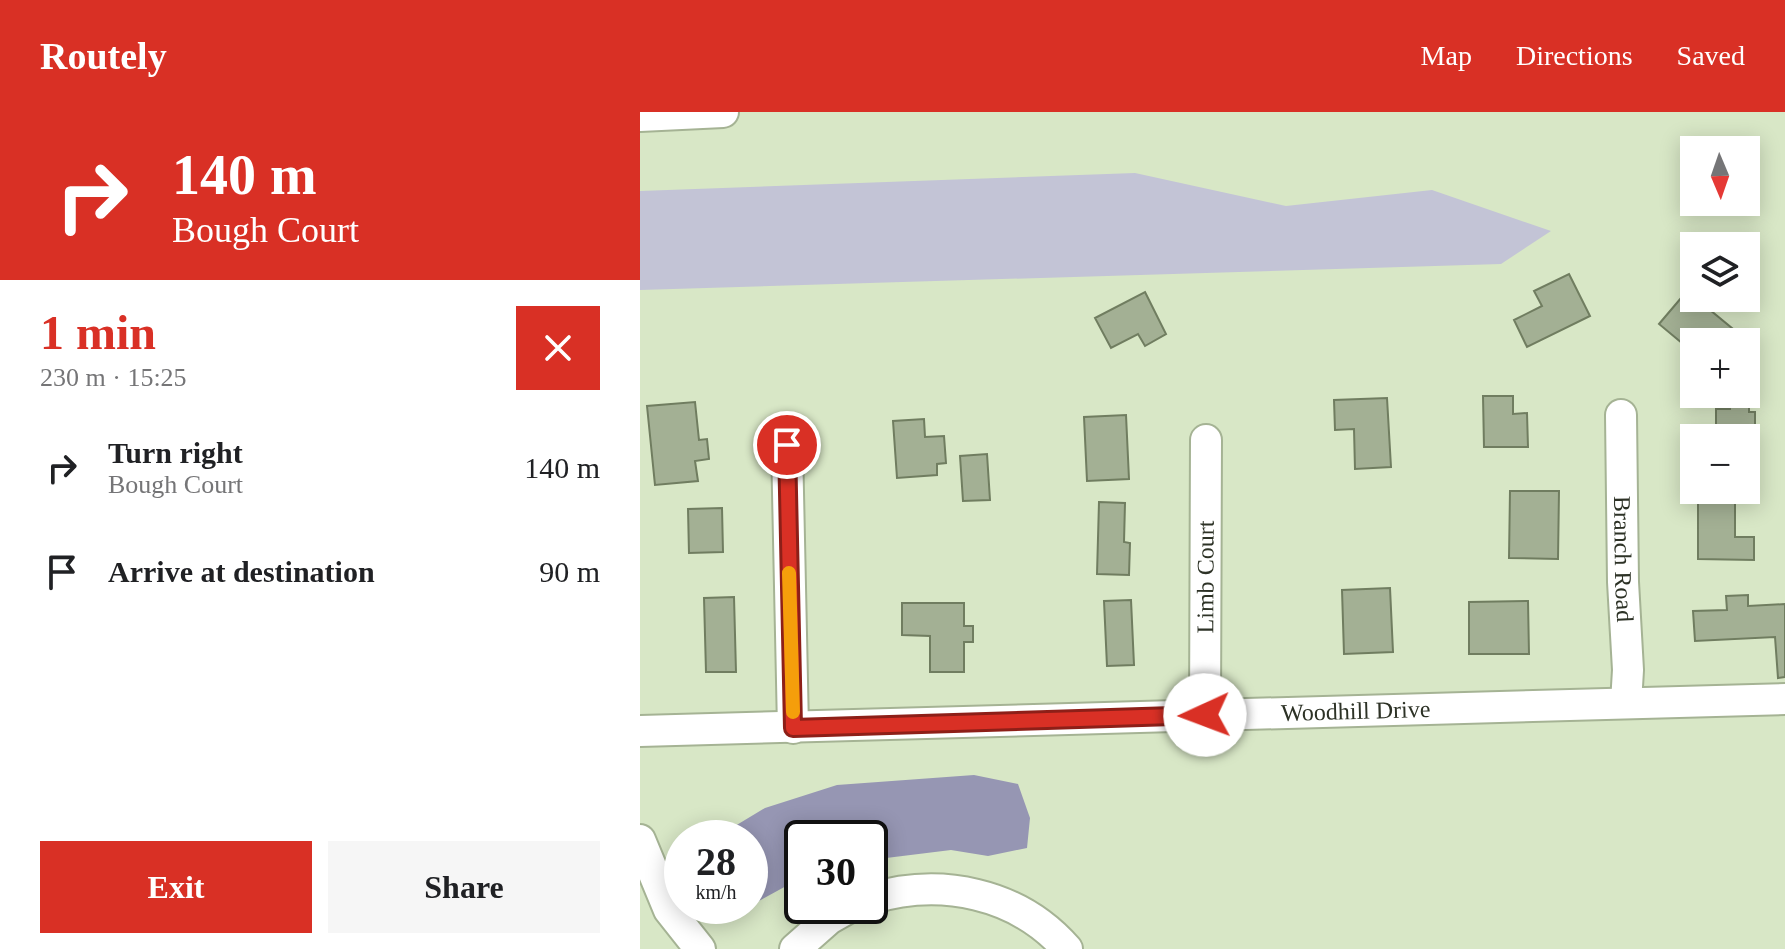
<!DOCTYPE html>
<meta charset="utf-8">
<style>
:root{--surface:#fff;--page:#f6f6f6;--text:#202124;--muted:#757577;--accent:#d93025}
body{margin:0;font-family:"Times New Roman",serif;background:var(--page);color:var(--text);height:100vh;display:flex;flex-direction:column;font-size:30px;white-space:nowrap}
*{box-sizing:border-box;margin:0}
p{font-size:26px;color:var(--muted)}
.icon{flex:none;width:44px;height:44px;fill:none;stroke:currentColor;stroke-width:2;stroke-linecap:round;stroke-linejoin:round}
.map{position:relative;flex:1;overflow:hidden}
.drawer{display:flex;flex-direction:column;background:var(--surface);width:640px}
.drawer>*{flex:none}
.guide{background:#d93025;color:#fff;overflow:hidden}
.needle{width:52px;rotate:178deg}
.buttons{position:absolute;left:1040px;top:24px;display:grid;gap:16px}
.buttons a{display:grid;place-items:center;width:80px;height:80px;border-radius:0px;background:var(--surface);box-shadow:0 4px 20px #0003;font-size:40px}
.speed{position:absolute;left:24px;top:708px;display:flex;gap:16px;font-size:40px;font-weight:700;text-align:center}
.speed>*{display:grid;place-content:center;width:104px;height:104px;border-radius:50%;background:var(--surface);box-shadow:0 4px 20px #0003;line-height:1}
.speed small{font-size:20px;font-weight:400}
.speed .limit{border:4px solid #111;border-radius:12px;background:#fff;color:#111}
.pin{position:absolute;display:grid;place-items:center;width:68px;height:68px;color:#fff;margin:-34px;border:4px solid #fff;border-radius:50%;box-shadow:0 2px 8px #0007}
.me{position:absolute;width:88px;margin:-44px;rotate:268deg;stroke-linejoin:round;filter:drop-shadow(0 0 6px #0008)}
.turn{display:flex;align-items:center;gap:28px;height:168px;padding:0 40px;font-size:36px}
.turn .icon{width:104px;height:104px;stroke-width:2.5}
.turn b{display:block;font-size:56px;line-height:68px}
.round{display:grid;place-items:center;flex:none;width:84px;height:84px;border-radius:0px;background:var(--page)}
.overview{display:flex;align-items:center;justify-content:space-between;height:136px;padding:0 40px}
h1{font-size:48px;font-weight:700;line-height:60px;color:var(--accent)}
.action{display:flex;gap:16px;margin-top:auto;padding:16px 40px}
.action a{flex:1;height:92px;border-radius:0px;background:var(--accent);color:#fff;font-size:32px;font-weight:700;line-height:92px;text-align:center}
.action a+a{background:var(--page);color:var(--text)}
ul{padding:0;list-style:none}
li{display:flex;align-items:center;gap:24px;height:104px;padding:0 40px}
li div{flex:1}
li b{display:block;font-size:30px}
li em{font-style:normal}
header{display:flex;align-items:center;gap:48px;box-sizing:border-box;height:112px;padding:0 40px;background:var(--accent);color:#fff}
header strong{font-size:38px}
nav{display:flex;gap:44px;margin-inline-start:auto;font-size:28px}
main{display:flex;flex:1;min-height:0}
.map>svg:first-child{display:block}
.green{fill:#c3c4d6}
.water{fill:#9696b3}
.building{fill:#a3b094;stroke:#707d60;stroke-width:2}
.lines{fill:none;stroke-linecap:round;stroke-linejoin:round}
.minor-casing{stroke:#a5b394;stroke-width:34}
.minor{stroke:#fff;stroke-width:30}
.route-casing{stroke:#8d1f18;stroke-width:20}
.route{stroke:#d93025;stroke-width:14}
.slow{stroke:#f59e0b;stroke-width:14}
.labels{text-anchor:middle;dominant-baseline:central;stroke-width:6;stroke-linejoin:round;paint-order:stroke}
.street-label{font-size:24px;fill:#2d3226;stroke:#e5f4d3}
</style>
<header>
<strong>Routely</strong>
<nav><a>Map</a><a>Directions</a><a>Saved</a></nav>
</header>
<main>
<section class="drawer">
<div class="guide">
<div class="turn"><svg class="icon" aria-label="right" viewBox="0 0 24 24"><path d="M7 20v-9h11M14 6l5 5-5 5"/></svg><div><b>140 m</b>Bough Court</div></div>
</div>
<div class="overview"><div><h1>1 min</h1><p>230 m · 15:25</p></div><a class="round" style="background:#d93025;color:#fff"><svg class="icon" aria-label="close" viewBox="0 0 24 24"><path d="M6 6l12 12M18 6L6 18"/></svg></a></div>
<ul>
<li><svg class="icon" aria-label="right" viewBox="0 0 24 24"><path d="M7 20v-9h11M14 6l5 5-5 5"/></svg><div><b>Turn right</b><p>Bough Court</p></div><em>140 m</em></li>
<li><svg class="icon" aria-label="arrive" viewBox="0 0 24 24"><path d="M6 21V4h12l-3 4 3 4H6"/></svg><div><b>Arrive at destination</b></div><em>90 m</em></li>
</ul>
<div class="action"><a>Exit</a><a>Share</a></div>
</section>
<div class="map">
<svg width="1145" height="837" viewBox="0 0 1145 837">
<rect width="100%" height="100%" fill="#d8e7c6"/>
<path class="green" d="M495,61L646,94L792,78L911,119L861,152L0,178V79Z"/>
<path class="water" d="M334,663L378,672L390,706L387,736L348,744L311,738L230,748V726H162V770L148,773L117,790L110,786V726H93L95,714L125,696L197,673Z"/>
<path class="building" d="M929,162L950,204L887,235L874,208L902,194L894,179Z
M1047,179L1093,217L1082,230H1054V241L1019,212Z
M505,180L526,222L505,234L498,222L471,236L455,206Z
M1106,272H1109V300H1115V318L1106,319V343V326H1076V297H1090V282H1106Z
M843,284H873V302L887,301L888,335H844Z
M747,286L751,355L715,357L714,317L695,318L694,288Z
M55,290L59,328L67,327L69,347L55,349L58,369L15,373L7,294Z
M486,303L489,367L447,369L444,305Z
M284,307L285,325L304,324L306,351L297,352V363L257,366L253,309Z
M347,342L350,388L323,389L320,344Z
M870,379H919L918,447L869,446Z
M1058,384H1095V425H1114V448L1058,447Z
M459,390L485,391L484,430L490,431L489,463L457,462Z
M82,396L83,440L49,441L48,397Z
M750,476L753,540L704,542L702,478Z
M1108,483V494L1145,492V565L1138,566L1135,525L1055,529L1053,499L1087,498L1086,484Z
M94,485L96,560H66L64,486Z
M491,488L494,553L467,554L464,489Z
M888,489L889,542H829V490Z
M262,491H324V514H333V530H324V560H290V524L262,523Z"/>
<g class="lines">
<defs>
<g id="minor">
<path d="M0,4L83,0"/>
<path id="s1" d="M981,303L983,470L988,558L986,591"/>
<path d="M147,333L153,616"/>
<path id="s2" d="M565,603L566,328"/>
<path id="s3" d="M0,619L1145,587"/>
<path d="M0,728L29,798L60,837"/>
<path d="M230,787C300,765 378,781 427,837"/>
<path d="M155,837L189,807L212,794"/>
</g>
</defs>
<use href="#minor" class="minor-casing"/>
<use href="#minor" class="minor"/>
</g>
<g class="lines">
<defs>
<path id="route" d="M147,333L153,616L565,603"/>
</defs>
<use href="#route" class="route-casing"/>
<use href="#route" class="route"/>
<path class="slow" d="M149,461L153,600"/>
</g>
<g class="labels">
<g class="street-label">
<text stroke="none"><textPath href="#s1" startOffset="144">Branch Road</textPath></text>
<text stroke="none"><textPath href="#s2" startOffset="138">Limb Court</textPath></text>
<text stroke="none"><textPath href="#s3" startOffset="716">Woodhill Drive</textPath></text>
</g>
</g>
</svg>
<div class="buttons">
<a><svg class="needle" viewBox="-14 -14 28 28"><path d="M0-13l5 13h-10z" fill="#e53935"/><path d="M0 13l5-13h-10z" fill="#757577"/></svg></a>
<a><svg class="icon" aria-label="layers" viewBox="0 0 24 24"><path d="M12 4l9 5-9 5-9-5zM3 14l9 5 9-5"/></svg></a>
<a>+</a>
<a>−</a>
</div>
<div class="speed"><div>28<small>km/h</small></div><div class="limit">30</div></div>
<div class="pin" style="left:147px;top:333px;background:#d93025"><svg class="icon" aria-label="arrive" viewBox="0 0 24 24"><path d="M6 21V4h12l-3 4 3 4H6"/></svg></div>
<svg class="me" style="left:565px;top:603px" viewBox="-20 -20 40 40"><circle r="19" fill="#fff"/><path d="M0-13L10 11 0 6-10 11z" fill="#d93025"/></svg>
</div>
</main>
